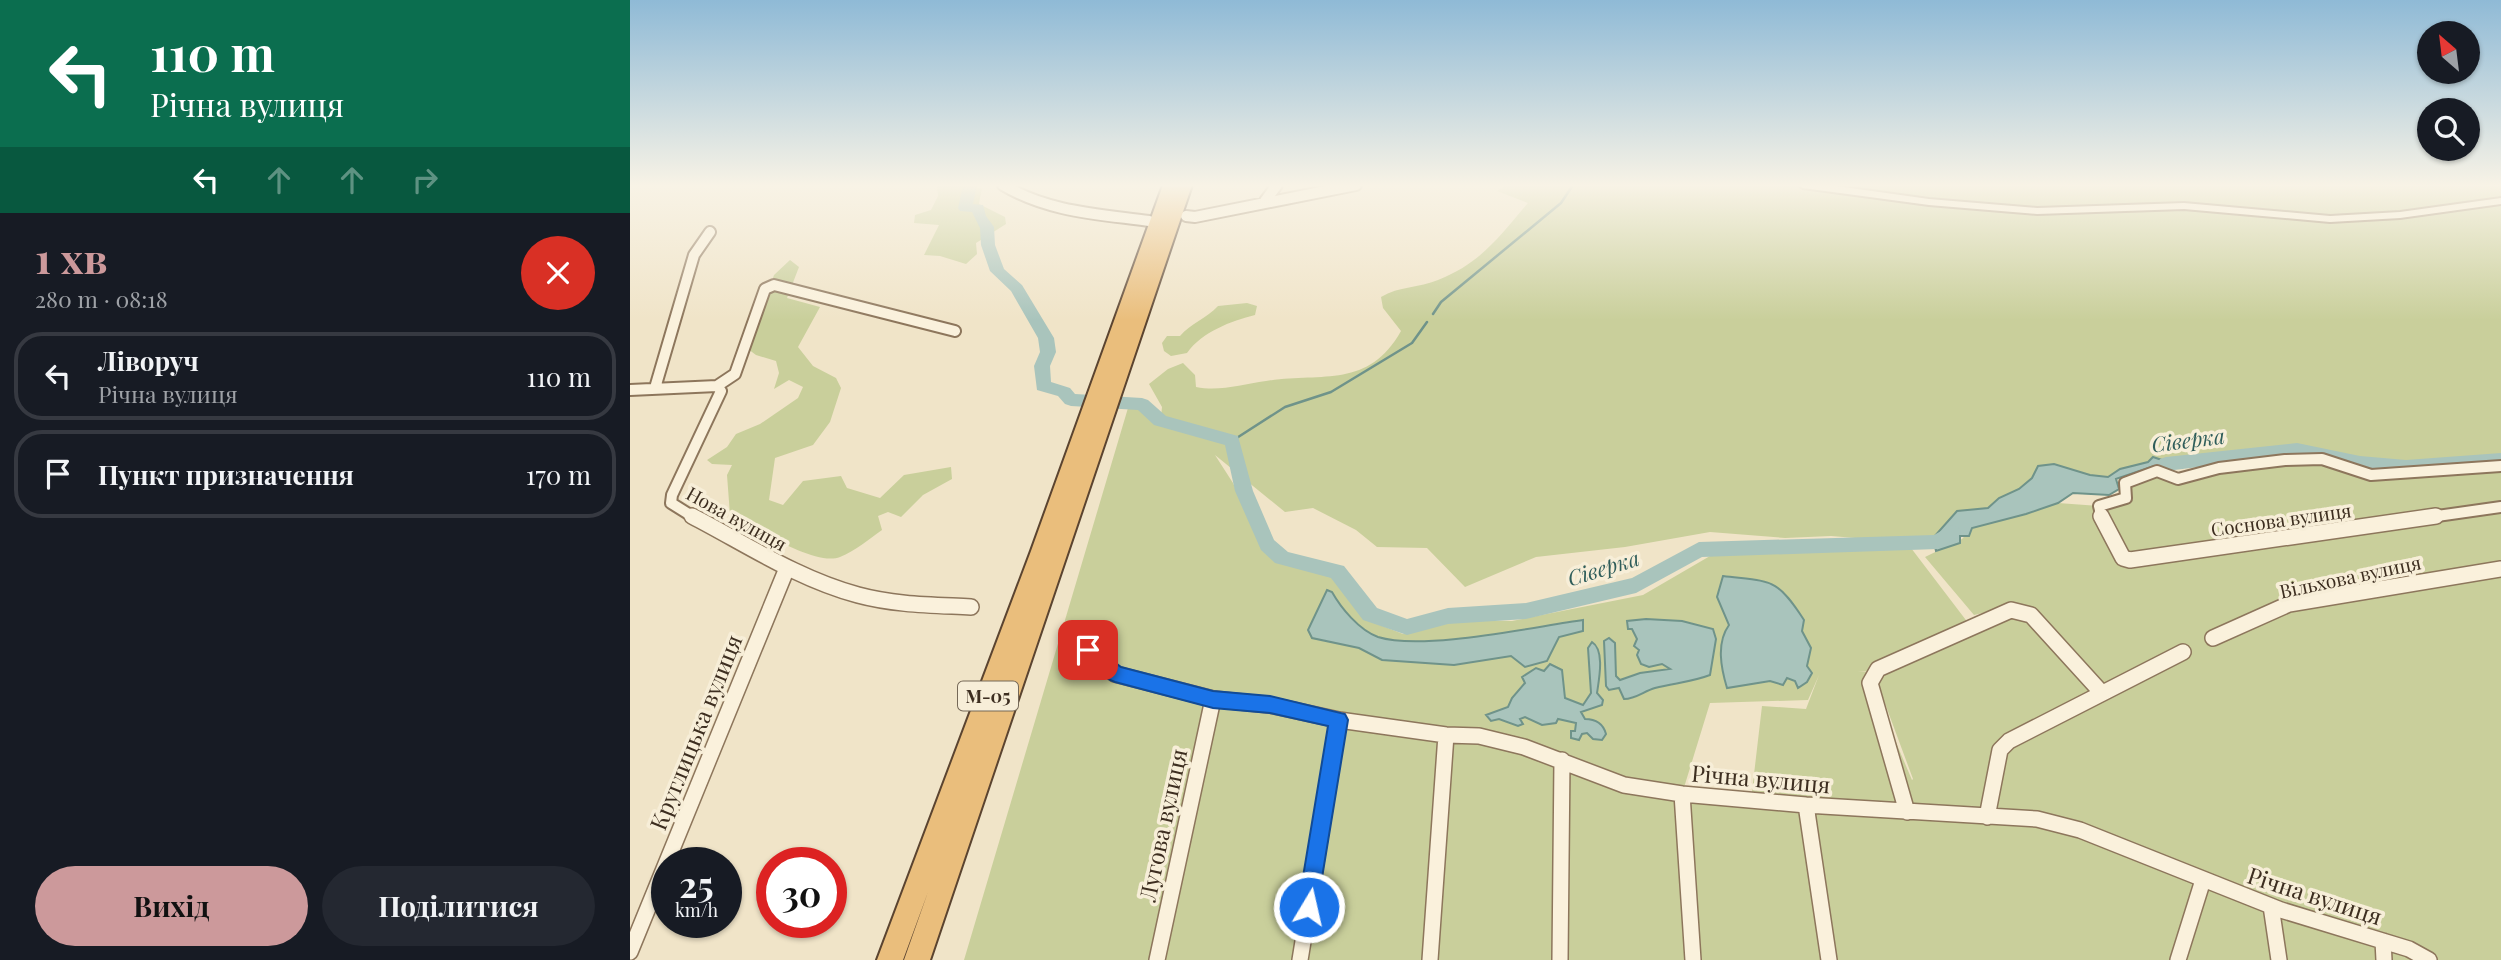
<!DOCTYPE html>
<html lang="uk">
<meta charset="utf-8">
<style>
:root{--surface:#171b24;--page:#242831;--text:#f1f3f6;--muted:#9ea1a6;--line:#363941;--accent:#cc999b}
body{margin:0;font-family:"Playfair Display",serif;background:var(--page);color:var(--text);height:100vh;display:flex;flex-direction:column;font-size:26px;white-space:nowrap}
*{box-sizing:border-box;margin:0}
p{font-size:23px;color:var(--muted)}
.icon{flex:none;width:38px;height:38px;fill:none;stroke:currentColor;stroke-width:2;stroke-linecap:round;stroke-linejoin:round}
.map{position:relative;flex:1;overflow:hidden}
.sheet{display:flex;flex-direction:column;background:var(--surface);width:630px}
.sheet>*{flex:none}
.hud{background:#0b6e4f;color:#fff;overflow:hidden}
.needle{width:46px;rotate:332deg}
.controls{position:absolute;left:1787px;top:21px;display:grid;gap:14px}
.controls a{display:grid;place-items:center;width:63px;height:63px;border-radius:50%;background:var(--surface);box-shadow:0 2px 5px #0004;font-size:35px}
.speed{position:absolute;left:21px;top:847px;display:flex;gap:14px;font-size:35px;font-weight:700;text-align:center}
.speed>*{display:grid;place-content:center;width:91px;height:91px;border-radius:50%;background:var(--surface);box-shadow:0 2px 5px #0004;line-height:1}
.speed small{font-size:18px;font-weight:400}
.speed .limit{border:10px solid #d22;background:#fff;color:#111}
.pin{position:absolute;display:grid;place-items:center;width:60px;height:60px;color:#fff;margin:-30px;border-radius:14px;box-shadow:0 4px 10px #0006}
.me{position:absolute;width:77px;margin:-38px;rotate:9deg;stroke-linejoin:round;filter:drop-shadow(0 0 5px #0008)}
.turn{display:flex;align-items:center;gap:24px;height:147px;padding:0 35px;font-size:32px}
.turn .icon{width:91px;height:91px;stroke-width:2.5}
.turn b{display:block;font-size:49px;line-height:60px}
.lanes{display:flex;align-items:center;height:66px;padding:0 35px;background:#0003;justify-content:center;gap:35px;direction:ltr}
.lanes .off{opacity:.35}
.round{display:grid;place-items:center;flex:none;width:74px;height:74px;border-radius:37px;background:var(--page)}
.summary{display:flex;align-items:center;justify-content:space-between;height:119px;padding:0 35px}
h1{font-size:42px;font-weight:700;line-height:52px;color:var(--accent)}
.button{display:flex;gap:14px;margin-top:auto;padding:14px 35px}
.button a{flex:1;height:80px;border-radius:42px;background:var(--accent);color:#111;font-size:28px;font-weight:700;line-height:80px;text-align:center}
.button a+a{background:var(--page);color:var(--text)}
ul{padding:0;list-style:none}
li{display:flex;align-items:center;gap:21px;height:88px;margin:0 14px 10px;padding:0 21px;border:4px solid var(--line);border-radius:28px}
li div{flex:1}
li b{display:block;font-size:26px}
li em{font-style:normal}
main{display:flex;flex:1;min-height:0}
.map>svg:first-child{display:block}
.green{fill:#c9cf9b;fill-rule:evenodd}
.water{fill:#a9c4bc;stroke:#6f938a;stroke-width:2}
.lines{fill:none;stroke-linecap:round;stroke-linejoin:round}
.stream{stroke:#6f938a;stroke-width:2.5}
.river{fill:#a9c4bc;fill-rule:evenodd}
.minor-far1-casing{stroke:#8d765c;stroke-width:14}
.minor-casing{stroke:#8d765c;stroke-width:18}
.tertiary-casing{stroke:#8d765c;stroke-width:4}
.trunk-casing{stroke:#5b4430;stroke-width:4}
.minor-far1{stroke:#faf1dc;stroke-width:10}
.minor{stroke:#faf1dc;stroke-width:15}
.tertiary{fill:#faf1dc;fill-rule:evenodd}
.trunk{fill:#eabe7c;fill-rule:evenodd}
.route{fill:#1a73e8;stroke:#114b97;stroke-width:2}
.labels{text-anchor:middle;dominant-baseline:central;stroke-width:7;stroke-linejoin:round;paint-order:stroke}
.shield{fill:#f7eed8;stroke:#756857;stroke-width:2}
.shield-label{font-size:18px;font-weight:bold;fill:#3d2e20}
.street-label{font-size:19px;fill:#3d2e20;stroke:#f7eed8}
.water-label{font-size:21px;font-style:italic;fill:#2f5d5a;stroke:#f7eed8}
.near-street-label{font-size:23px;fill:#3d2e20;stroke:#f7eed8}
</style>
<main>
<section class="sheet">
<div class="hud">
<div class="turn"><svg class="icon" aria-label="left" viewBox="0 0 24 24"><path d="M17 20v-9H6M10 6l-5 5 5 5"/></svg><div><b>110 m</b>Річна вулиця</div></div>
<div class="lanes"><svg class="icon" aria-label="left" viewBox="0 0 24 24"><path d="M17 20v-9H6M10 6l-5 5 5 5"/></svg><svg class="icon off" aria-label="ahead" viewBox="0 0 24 24"><path d="M12 20V5M6 11l6-6 6 6"/></svg><svg class="icon off" aria-label="ahead" viewBox="0 0 24 24"><path d="M12 20V5M6 11l6-6 6 6"/></svg><svg class="icon off" aria-label="right" viewBox="0 0 24 24"><path d="M7 20v-9h11M14 6l5 5-5 5"/></svg></div>
</div>
<div class="summary"><div><h1>1 хв</h1><p>280 m · 08:18</p></div><a class="round" style="background:#d93025;color:#fff"><svg class="icon" aria-label="close" viewBox="0 0 24 24"><path d="M6 6l12 12M18 6L6 18"/></svg></a></div>
<ul>
<li><svg class="icon" aria-label="left" viewBox="0 0 24 24"><path d="M17 20v-9H6M10 6l-5 5 5 5"/></svg><div><b>Ліворуч</b><p>Річна вулиця</p></div><em>110 m</em></li>
<li><svg class="icon" aria-label="arrive" viewBox="0 0 24 24"><path d="M6 21V4h12l-3 4 3 4H6"/></svg><div><b>Пункт призначення</b></div><em>170 m</em></li>
</ul>
<div class="button"><a>Вихід</a><a>Поділитися</a></div>
</section>
<div class="map">
<svg width="1871" height="960" viewBox="0 0 1871 960">
<rect width="100%" height="100%" fill="#f0e4c8"/>
<path class="green" d="M307,185L352,188L349,204L375,217L376,224L346,243L347,254L336,264L310,256L294,255L309,225L284,223L285,215L301,210L308,196Z
M876,185H1871V460L1776,467L1730,463L1667,449L1549,464H1521L1493,475L1412,487L1311,545L1201,536L1155,538L1080,532L995,547L906,557L835,587L797,548L747,547L726,530L683,508L655,512L585,455L603,483L628,541L647,560L701,577L737,620L773,634L833,620L882,621L1013,595L1080,556L1281,548L1345,632L1391,604L1344,615L1295,557L1332,539L1342,528L1428,503L1469,506L1496,498L1495,483L1527,471L1548,479L1589,468L1692,459L1742,475L1871,466V960H334L498,408L512,404L531,417L532,407L519,384L538,369L553,363L565,375L566,387C590,392 612,384 636,381C690,372 738,390 771,331L753,308L751,297C769,286 789,288 808,280C851,263 869,237 898,203L867,191ZM1243,671L1283,779L1282,780L1236,672H1228ZM1189,675L1176,709L1132,706L1121,800L1052,794L1080,703L1178,700Z
M160,260L169,267L157,298L190,307L168,347L183,366L206,378L211,388L200,422L183,445L145,458L139,500L153,505L173,481L211,476L217,488L250,498L274,475L321,467L322,479L293,495L271,517L258,512L248,516L252,530C239,539 225,551 210,557C185,567 124,527 100,515L97,475L102,465L82,464L77,460L97,447L106,434L130,424L168,398L173,387L159,380L144,389L149,373L146,361L126,355L118,349L144,275Z
M617,303L627,306L625,315C601,321 572,332 557,353L541,356L534,351L532,343L537,336H550C561,323 576,319 588,306Z"/>
<path class="water" d="M1523,457L1538,462L1560,461L1552,468L1524,466L1486,479L1489,489L1479,495L1443,493L1428,503L1396,514L1342,528L1339,536H1330V543L1306,551L1303,538L1327,511L1358,508L1369,498L1389,489L1402,478L1408,466L1424,464L1460,475L1478,477L1490,469L1518,462Z
M1093,576C1142,582 1146,577 1174,620L1172,631L1181,648L1177,666L1182,673L1177,682L1168,688L1165,681L1157,678L1153,685L1140,681L1097,688C1091,668 1086,643 1099,625L1087,597Z
M697,590L702,592C711,608 729,630 748,637C793,651 902,627 953,620V631L929,637L917,661L895,667L881,656L824,665L752,660L729,648L682,638L678,630Z
M1016,619L1052,621L1083,629L1086,639L1080,675C1062,682 1044,683 1025,688C1014,691 1006,699 994,699L989,688L979,690L976,686L974,641L979,638L985,643L986,676L990,680L1010,673L1040,669L1032,664L1019,667L1011,664L1007,655L1009,650L1004,646L1007,639L1002,629H998L997,621Z
M962,642C975,650 969,679 967,693L973,700L972,705L951,712L955,719C966,719 973,723 976,734L972,740L963,739L957,733L952,734L949,740L941,738V731H945L946,723L928,719L926,723L912,725L895,717L890,719L893,724L888,726L869,719L861,721L856,715L878,707L882,698L895,683L892,677L906,668L914,671L920,664L932,670L935,698L953,705L961,693L958,648Z"/>
<g class="lines">
<path class="stream" d="M803,314L811,302L931,203L943,185
M602,441L655,407L701,392L782,343L797,322"/>
<path class="river" d="M333,185H347L343,204L353,205L356,216L364,227L365,245L374,269L392,285L424,338L426,352L420,366L421,382L440,388L445,394L512,398L518,400L536,416L608,436L623,491L644,540L658,552L714,566L747,608L777,619L818,608L896,603L1002,578L1069,542L1304,535L1322,525L1328,527L1331,532L1328,537L1308,549L1072,557L1006,593L896,619L818,624L777,635L733,620L701,578L645,563L631,550L605,491L595,445L524,425L508,410L441,406L435,404L428,396L407,390L404,366L410,352L408,338L381,291L360,271L351,245L350,228L342,212L330,211L328,208Z
M1667,443L1730,456L1776,460L1871,453V467L1776,474L1730,470L1667,455L1536,471L1530,469L1527,464L1530,459L1536,457Z"/>
<defs>
<path id="minor-far1" d="M373,185C418,212 468,214 519,221
M635,201L647,185
M556,216L565,217L726,185
M87,386L105,374L135,289L144,285L325,331
M25,388L64,255L80,232
M0,390L87,386L91,391L42,495L41,503L65,518
M1472,518L1469,506L1496,498L1495,483L1527,471L1548,479L1589,468L1655,460L1692,459L1741,475L1871,466
M1793,518L1871,507"/>
<path id="minor" d="M62,516C116,544 168,579 228,595C265,605 303,605 341,607
M1471,516L1493,558L1500,560L1806,516
M1583,638L1659,604L1871,569
M458,650L485,674L583,699L640,705L709,720L816,735L849,736L894,747L994,785L1052,794L1176,805L1407,819L1450,830L1651,910L1779,949L1799,960
M1052,794L1063,960
M1176,805L1199,960
M1277,812L1240,683L1248,669L1381,610L1401,615L1471,692
M1357,817L1370,750L1379,741L1553,652
M1641,906L1649,960
M1753,941L1754,960
M0,952L157,568
M527,960L583,699
M670,960L709,720
M800,960L816,735
M930,960L932,760
M1548,960L1573,880"/>
<path id="tertiary" d="M1168,185H1199L1299,199L1407,208L1554,203L1700,216L1770,212L1871,198V204L1770,218L1700,222L1554,209L1407,214L1299,205L1173,188Z"/>
<path id="trunk" d="M533,185H562L300,960H274L298,892L273,960H247L401,551Z"/>
</defs>
<use href="#minor-far1" class="minor-far1-casing"/>
<use href="#minor" class="minor-casing"/>
<use href="#tertiary" class="tertiary-casing"/>
<use href="#trunk" class="trunk-casing"/>
<use href="#minor-far1" class="minor-far1"/>
<use href="#minor" class="minor"/>
<use href="#tertiary" class="tertiary"/>
<use href="#trunk" class="trunk"/>
</g>
<linearGradient id="sky" x2="0" y2="1"><stop stop-color="#8fbad6"/><stop offset="0.58" stop-color="#f8f3e6"/><stop offset="1" stop-color="#f8f3e6" stop-opacity="0"/></linearGradient>
<rect width="1871" height="320" fill="url(#sky)"/>
<path class="route" d="M458,642L491,667L583,691L640,696L715,714L718,720L686,914L679,917L671,914L668,907L698,726L640,713L583,708L485,682C473,678 455,662 449,650L452,645Z"/>
<g class="labels">
<rect class="shield" x="328" y="681.5" width="60" height="29" rx="5"/>
<g class="shield-label">
<text x="358" y="696">М-05</text>
</g>
<g class="street-label">
<text transform="translate(107 518) rotate(29)">Нова вулиця</text>
<text transform="translate(1651 519) rotate(-8)">Соснова вулиця</text>
<text transform="translate(1720 576) rotate(-12)">Вільхова вулиця</text>
</g>
<g class="water-label">
<text transform="translate(1558 439) rotate(-7)">Сіверка</text>
<text transform="translate(973 567) rotate(-17)">Сіверка</text>
</g>
<g class="near-street-label">
<text transform="translate(65 732) rotate(-68)">Круглицька вулиця</text>
<text transform="translate(1131 778) rotate(5)">Річна вулиця</text>
<text transform="translate(532 825) rotate(-78)">Лугова вулиця</text>
<text transform="translate(1685 895) rotate(18)">Річна вулиця</text>
</g>
</g>
</svg>
<div class="controls">
<a><svg class="needle" viewBox="-14 -14 28 28"><path d="M0-13l5 13h-10z" fill="#e53935"/><path d="M0 13l5-13h-10z" fill="#9ea1a6"/></svg></a>
<a><svg class="icon" aria-label="search" viewBox="0 0 24 24"><circle cx="10" cy="10" r="6"/><path d="M15 15l6 6"/></svg></a>
</div>
<div class="speed"><div>25<small>km/h</small></div><div class="limit">30</div></div>
<div class="pin" style="left:458px;top:650px;background:#d93025"><svg class="icon" aria-label="arrive" viewBox="0 0 24 24"><path d="M6 21V4h12l-3 4 3 4H6"/></svg></div>
<svg class="me" style="left:679px;top:907px" viewBox="-20 -20 40 40"><circle r="17" fill="#1a73e8" stroke="#fff" stroke-width="3"/><path d="M0-11L8 9 0 5-8 9z" fill="#fff"/></svg>
</div>
</main>
